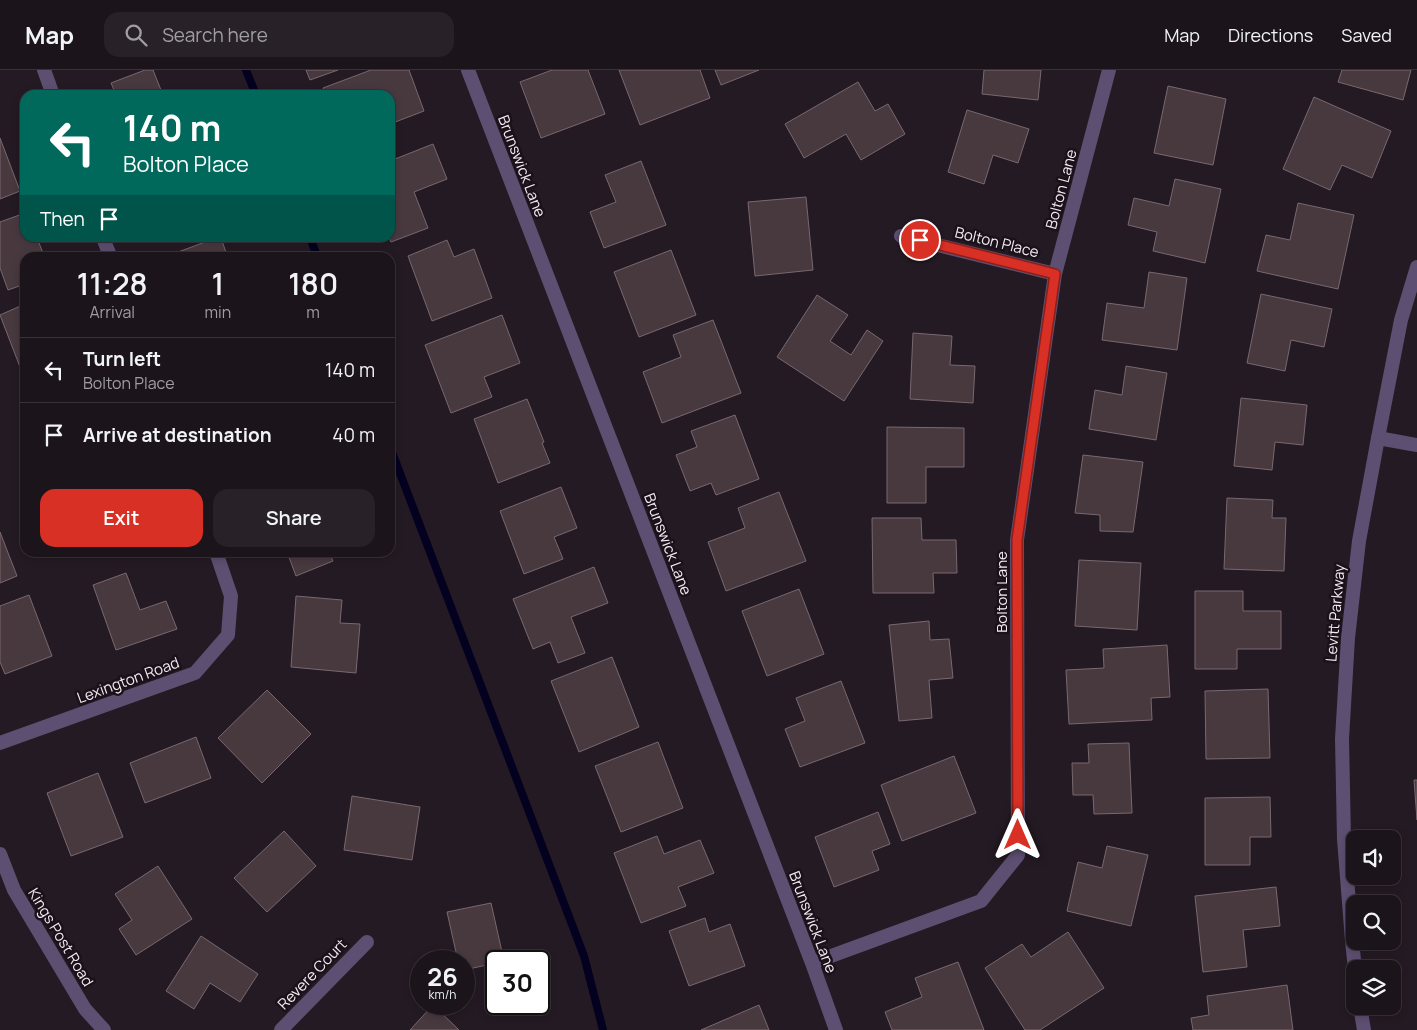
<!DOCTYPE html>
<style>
:root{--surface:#1b141a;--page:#282127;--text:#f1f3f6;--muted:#a09ea2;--line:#393339;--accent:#d93025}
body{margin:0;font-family:Manrope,sans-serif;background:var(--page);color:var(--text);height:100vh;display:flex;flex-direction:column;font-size:19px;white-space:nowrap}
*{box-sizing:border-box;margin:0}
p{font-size:16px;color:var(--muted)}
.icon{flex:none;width:28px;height:28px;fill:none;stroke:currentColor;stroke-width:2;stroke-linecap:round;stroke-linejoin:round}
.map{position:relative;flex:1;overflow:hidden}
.panel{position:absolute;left:20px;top:182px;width:375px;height:305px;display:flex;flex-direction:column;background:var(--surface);border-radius:15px;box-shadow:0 2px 8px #0003,0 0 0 1px var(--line)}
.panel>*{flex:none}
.hud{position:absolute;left:20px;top:20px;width:375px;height:152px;border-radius:15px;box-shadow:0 2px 8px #0003,0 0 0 1px var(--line);background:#00695c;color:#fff;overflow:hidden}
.controls{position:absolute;left:1346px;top:760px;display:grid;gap:10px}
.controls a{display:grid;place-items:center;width:55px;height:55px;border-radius:10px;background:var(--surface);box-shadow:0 2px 8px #0003,0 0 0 1px var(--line);font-size:25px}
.speed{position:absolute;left:410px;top:880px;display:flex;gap:10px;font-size:25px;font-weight:700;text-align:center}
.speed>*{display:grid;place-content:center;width:65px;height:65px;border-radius:50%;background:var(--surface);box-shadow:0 2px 8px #0003,0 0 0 1px var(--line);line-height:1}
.speed small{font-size:12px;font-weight:400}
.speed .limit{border:2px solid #111;border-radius:8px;background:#fff;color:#111}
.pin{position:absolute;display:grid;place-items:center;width:42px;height:42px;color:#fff;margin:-21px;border:2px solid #fff;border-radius:50%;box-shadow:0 1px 5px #0007}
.me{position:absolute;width:55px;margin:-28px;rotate:0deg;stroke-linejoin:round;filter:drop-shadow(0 0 4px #0008)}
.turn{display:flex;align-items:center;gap:18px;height:105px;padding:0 20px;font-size:22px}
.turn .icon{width:65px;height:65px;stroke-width:2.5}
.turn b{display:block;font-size:35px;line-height:42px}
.then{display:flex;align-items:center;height:48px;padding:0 20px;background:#0003;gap:10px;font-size:19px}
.eta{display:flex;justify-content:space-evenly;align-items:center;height:85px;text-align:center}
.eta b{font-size:30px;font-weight:600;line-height:35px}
.primary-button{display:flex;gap:10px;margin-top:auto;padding:10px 20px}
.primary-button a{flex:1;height:58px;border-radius:15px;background:var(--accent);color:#fff;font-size:20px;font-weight:600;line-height:58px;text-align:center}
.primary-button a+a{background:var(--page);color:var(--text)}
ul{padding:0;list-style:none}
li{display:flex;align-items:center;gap:15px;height:65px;padding:0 20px;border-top:1px solid var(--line)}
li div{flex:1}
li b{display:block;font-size:19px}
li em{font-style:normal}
header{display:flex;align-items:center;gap:30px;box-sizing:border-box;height:70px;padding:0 25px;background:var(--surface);border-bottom:1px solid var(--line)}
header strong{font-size:24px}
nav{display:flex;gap:28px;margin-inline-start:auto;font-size:18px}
.search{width:350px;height:45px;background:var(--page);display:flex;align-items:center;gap:12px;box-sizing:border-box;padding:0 18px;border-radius:15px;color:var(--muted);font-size:19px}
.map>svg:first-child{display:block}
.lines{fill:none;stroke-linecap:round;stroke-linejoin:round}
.stream{stroke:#040120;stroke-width:8}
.building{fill:#48393f;stroke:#79686f}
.minor{stroke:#5d4f71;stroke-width:14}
.tertiary{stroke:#5d4f71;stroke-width:14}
.route-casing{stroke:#8d1f18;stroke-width:12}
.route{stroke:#d93025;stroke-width:9}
.labels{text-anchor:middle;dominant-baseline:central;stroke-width:5;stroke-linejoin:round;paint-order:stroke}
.street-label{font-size:15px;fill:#f2ebf1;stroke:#1a111a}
</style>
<header>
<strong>Map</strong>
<div class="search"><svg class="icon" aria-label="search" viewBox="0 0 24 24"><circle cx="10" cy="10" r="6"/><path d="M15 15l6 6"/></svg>Search here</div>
<nav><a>Map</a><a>Directions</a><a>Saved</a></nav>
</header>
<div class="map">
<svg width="1417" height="960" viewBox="0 0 1417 960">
<rect width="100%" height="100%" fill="#241a23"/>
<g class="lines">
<path class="stream" d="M246,0L256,25
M310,168L318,188
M390,377L584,886L603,960"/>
</g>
<path class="building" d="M145,0H153L163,25H116L111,13Z
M306,0H338L310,10Z
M371,0H409L424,41L390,54V25H326L323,18Z
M552,0H588L605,44L541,68L520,12Z
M619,0H700L710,28L640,55Z
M715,0H759L721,15Z
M984,0H1041L1038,30L982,24Z
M1342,0H1411L1403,30L1338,12Z
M858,12L875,41L888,34L905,64L861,90L846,64L804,88L785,54Z
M1168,16L1226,29L1213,95L1154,83Z
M1314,27L1391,61L1372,108L1342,95L1330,120L1283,99Z
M967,40L1029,59L1018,93L993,85L984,114L948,102Z
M0,68L20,121L0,129Z
M433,74L447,109L414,122L428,158L391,172L389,168L390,91Z
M641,91L666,155L604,178L590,142L616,132L605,105Z
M1175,109L1221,119L1205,193L1153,181L1157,162L1128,155L1134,128L1169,136Z
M806,127L813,200L755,206L748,132Z
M1298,133L1354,145L1338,219L1257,201L1266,165L1290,170Z
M25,143V168H37L45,188H25V214L8,220L0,198V152Z
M216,168H221L228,188H179L178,182Z
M447,170L454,187L474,179L492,228L432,251L408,186Z
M671,180L696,245L639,267L614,202Z
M1149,202L1187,208L1177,280L1102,270L1107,233L1144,238Z
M1261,224L1332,239L1324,277L1291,270L1285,301L1247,293Z
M817,225L848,245L830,271L851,285L867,260L883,271L844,331L777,287Z
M25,234V310L0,245Z
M502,245L520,293L484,307L492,327L451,343L425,275Z
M713,250L741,323L662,353L643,302L681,287L673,265Z
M913,263L952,266L950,295L975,296L973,333L910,329Z
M1126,296L1167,303L1156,370L1089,359L1095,320L1122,325Z
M1241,328L1307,335L1303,375L1275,372L1272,400L1234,396Z
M527,329L544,372L542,373L550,393L498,413L474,349Z
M735,345L759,409L716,425L711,413L690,421L676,385L697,377L691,361Z
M887,357L964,358V397H926V433H887Z
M1083,385L1143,392L1133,462L1100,461V445L1075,443Z
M561,417L577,458L554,467L563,489L524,504L500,441Z
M779,422L806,491L726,521L708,472L745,458L738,438Z
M1227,428L1273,430L1272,448H1286L1284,501L1224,499Z
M872,448H921L922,470H956L957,503H933L934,523H873Z
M0,462L17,506L0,513Z
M287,482H329L333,491L296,506Z
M1079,490L1141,493L1137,560L1075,556Z
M594,497L608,533L571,547L585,583L558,593L550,572L533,579L513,529Z
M126,503L140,540L166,531L177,559L116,580L93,515Z
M799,519L824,584L767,606L742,541Z
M1195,521H1243V541H1281V579H1237V599H1195Z
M29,525L52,586L5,604L0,592V536Z
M296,526L342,530L340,553L360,554L356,603L291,597Z
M929,551L930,570L949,569L953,608L929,610L932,648L899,651L889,555Z
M1167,575L1170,627L1151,628L1152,650L1069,654L1066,600L1104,598L1103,579Z
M612,587L639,657L579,682L551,611Z
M841,611L865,673L800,697L785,659L805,651L796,628Z
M1268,619L1270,688L1206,689L1205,621Z
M267,620L311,664L262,713L218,668Z
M196,667L211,708L145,733L130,693Z
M658,672L683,738L621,762L595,696Z
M1129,673L1132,743L1094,744L1093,725H1073L1072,693H1089L1088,674Z
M954,686L976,743L902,771L881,715Z
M98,703L123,767L71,786L47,723Z
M1414,710H1417V750Z
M352,726L420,737L412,790L344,780Z
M1270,727L1271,767H1250V795H1205V728Z
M878,742L890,774L872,781L879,800L834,817L815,767Z
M284,761L316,796L267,842L234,808Z
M657,766L664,784L700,770L714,803L678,817L686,836L641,853L614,783Z
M1107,776L1148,785L1131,856L1067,841L1078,792L1102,798Z
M158,796L192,849L136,885L119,859L132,850L115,824Z
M1276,817L1280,856L1243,860L1247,897L1203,902L1195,826Z
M491,833L504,891H496V893L464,900V891H458L447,842Z
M705,848L709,862L730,854L745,896L689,916L669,861Z
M1068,862L1104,918L1040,960H1025L985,898L1022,874L1031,887Z
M201,866L258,904L240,932L210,913L194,939L166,921Z
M958,892L984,960H892L885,942L922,927L915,908Z
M1287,915L1293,960H1193L1191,948L1209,945L1207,926Z
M433,935L459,960H410Z
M759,935L769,960H701Z"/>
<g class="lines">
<path class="minor" d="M44,0L53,25
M468,0L812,893L836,960
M901,166L1055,204
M103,168L111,188
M1378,368L1417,375
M0,673L195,603L228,565L231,526L216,482
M0,784L14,820L85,939L104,960
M812,893L981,831L1018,785L1017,470L1055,204L1109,0
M281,960L367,872"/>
<path class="tertiary" d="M1355,899L1352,871L1344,769L1342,669L1348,568L1359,471L1378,368L1401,250L1417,197
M1360,936L1364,960"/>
</g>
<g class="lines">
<defs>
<path id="route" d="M920,170L1055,204L1017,470L1018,765"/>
</defs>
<use href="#route" class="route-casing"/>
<use href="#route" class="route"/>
</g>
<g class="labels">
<g class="street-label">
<text transform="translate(522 96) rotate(69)">Brunswick Lane</text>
<text transform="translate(1061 119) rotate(-75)">Bolton Lane</text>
<text transform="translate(997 172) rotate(14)">Bolton Place</text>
<text transform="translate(668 474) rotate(69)">Brunswick Lane</text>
<text transform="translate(1001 522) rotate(-90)">Bolton Lane</text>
<text transform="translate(1335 543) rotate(-85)">Levitt Parkway</text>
<text transform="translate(128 610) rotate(-20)">Lexington Road</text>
<text transform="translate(813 852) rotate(69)">Brunswick Lane</text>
<text transform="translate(61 867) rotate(59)">Kings Post Road</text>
<text transform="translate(312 904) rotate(-46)">Revere Court</text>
</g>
</g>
</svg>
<div class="controls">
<a><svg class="icon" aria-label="sound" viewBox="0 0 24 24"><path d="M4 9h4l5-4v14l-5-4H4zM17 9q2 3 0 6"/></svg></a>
<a><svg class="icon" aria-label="search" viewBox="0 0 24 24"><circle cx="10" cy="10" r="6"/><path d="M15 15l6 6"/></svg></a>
<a><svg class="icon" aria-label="layers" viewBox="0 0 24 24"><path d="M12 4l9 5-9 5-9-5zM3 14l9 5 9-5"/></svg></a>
</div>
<div class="speed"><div>26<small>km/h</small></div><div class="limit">30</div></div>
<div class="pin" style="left:920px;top:170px;background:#d93025"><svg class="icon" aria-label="arrive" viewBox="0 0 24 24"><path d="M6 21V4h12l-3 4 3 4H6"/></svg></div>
<svg class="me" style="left:1018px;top:765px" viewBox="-20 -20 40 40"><path d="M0-17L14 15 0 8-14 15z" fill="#d93025" stroke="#fff" stroke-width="4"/></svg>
<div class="hud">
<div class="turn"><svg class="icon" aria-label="left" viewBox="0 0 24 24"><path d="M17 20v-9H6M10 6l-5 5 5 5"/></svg><div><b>140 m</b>Bolton Place</div></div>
<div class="then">Then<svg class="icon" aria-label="arrive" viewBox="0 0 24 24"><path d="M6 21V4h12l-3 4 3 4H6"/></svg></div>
</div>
<section class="panel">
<div class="eta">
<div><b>11:28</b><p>Arrival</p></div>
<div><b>1</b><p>min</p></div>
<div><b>180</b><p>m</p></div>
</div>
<ul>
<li><svg class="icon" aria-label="left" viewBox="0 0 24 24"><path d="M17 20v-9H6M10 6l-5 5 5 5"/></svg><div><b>Turn left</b><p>Bolton Place</p></div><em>140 m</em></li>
<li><svg class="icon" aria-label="arrive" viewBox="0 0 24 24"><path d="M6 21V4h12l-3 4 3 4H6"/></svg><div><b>Arrive at destination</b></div><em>40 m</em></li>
</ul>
<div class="primary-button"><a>Exit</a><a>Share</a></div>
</section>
</div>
